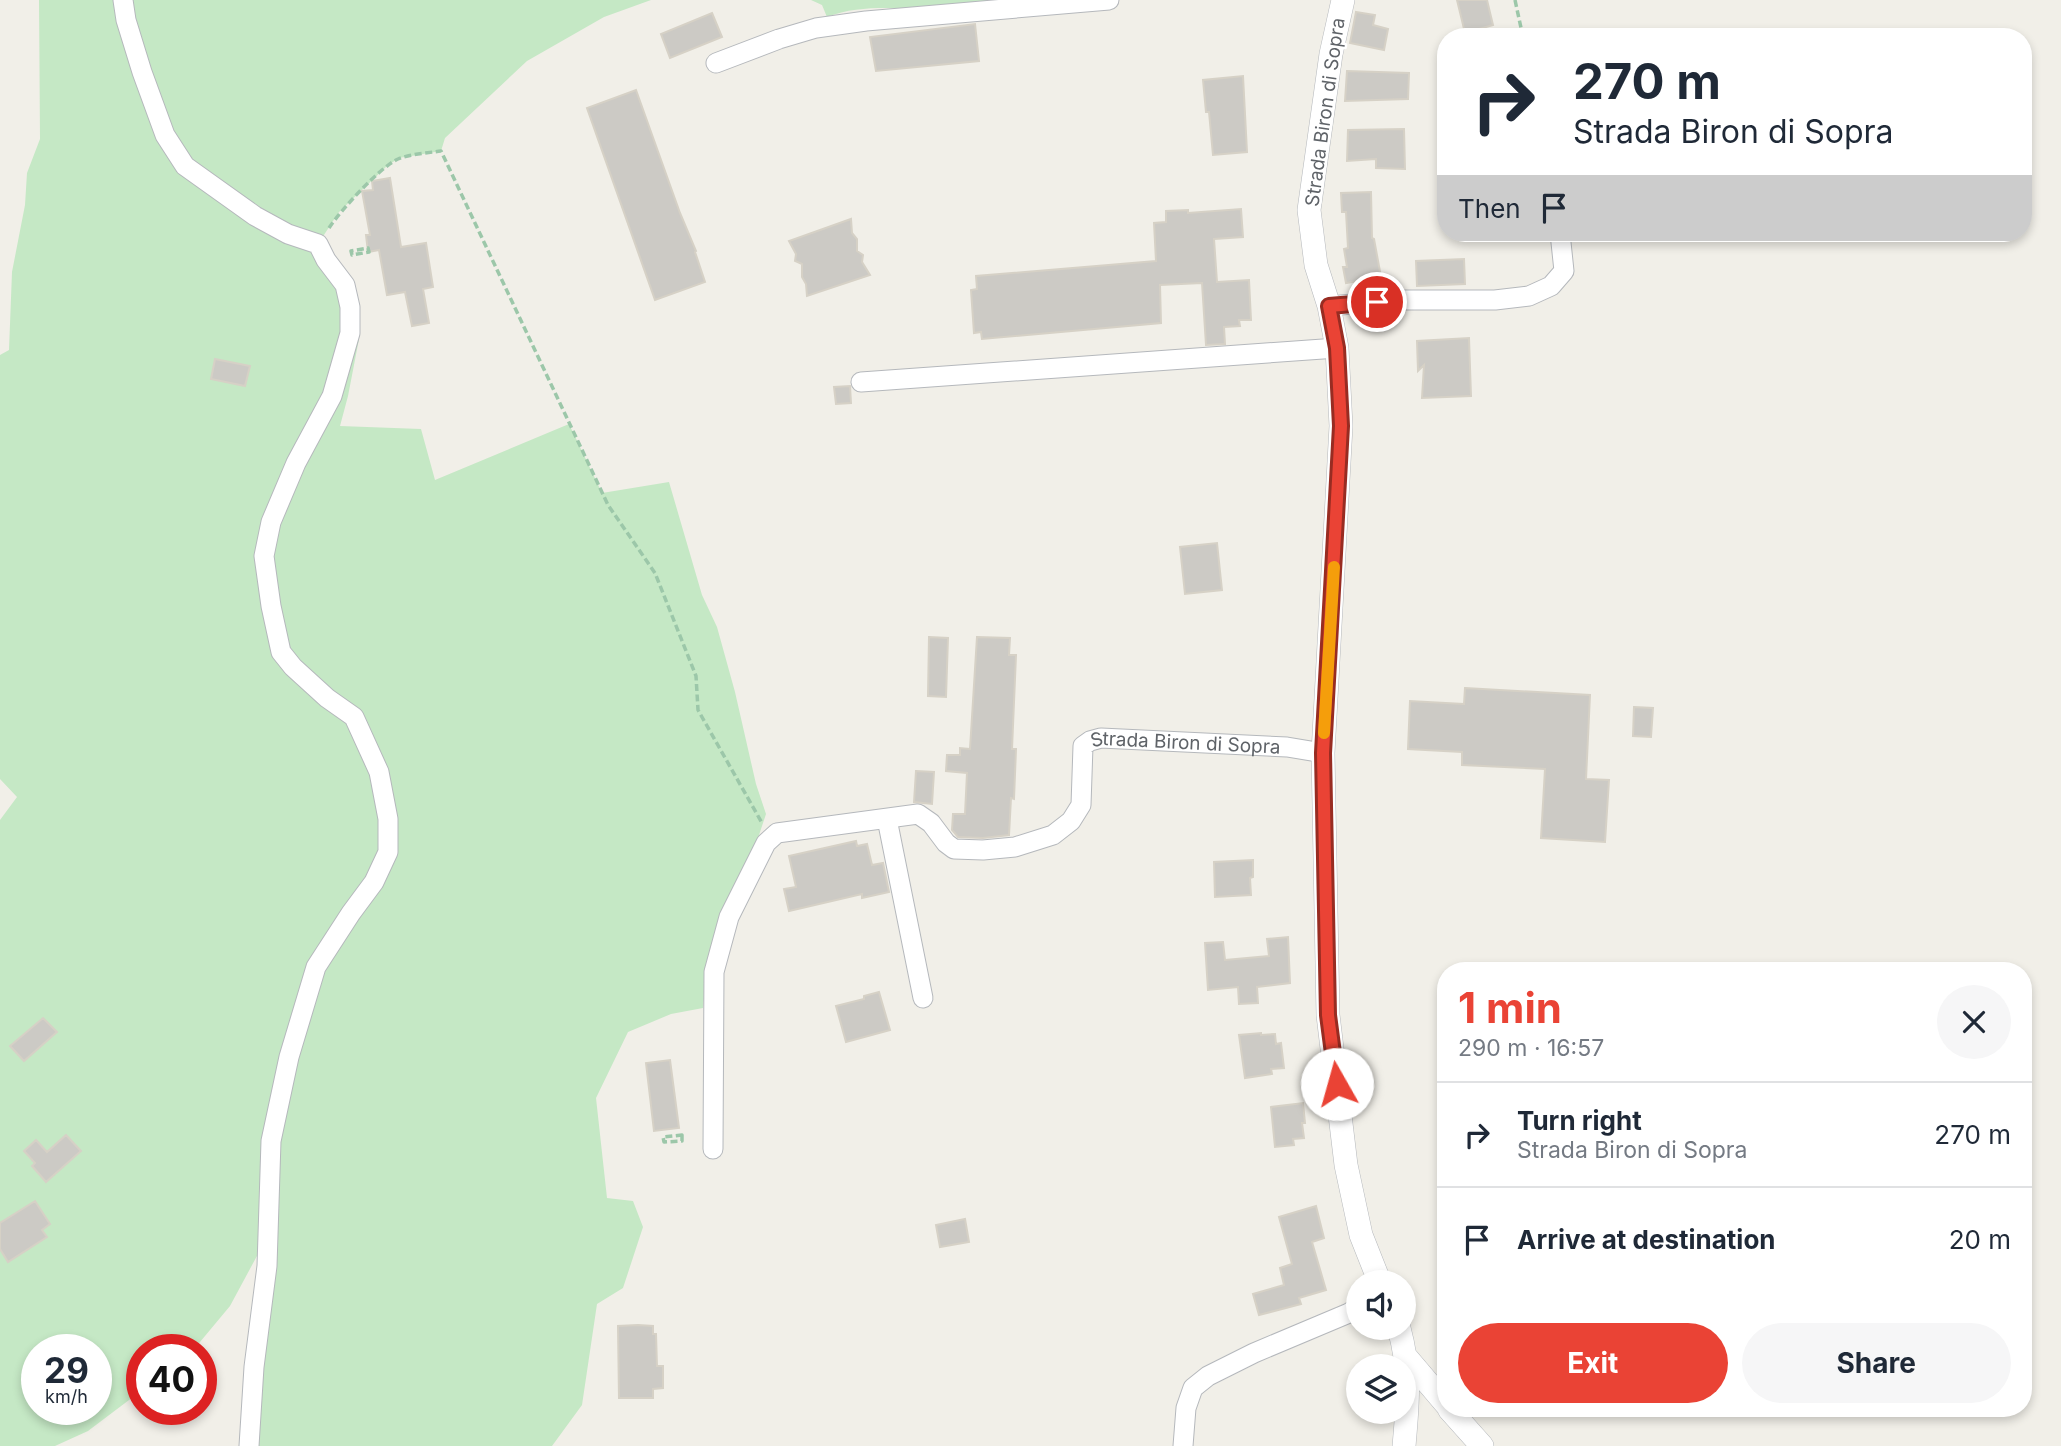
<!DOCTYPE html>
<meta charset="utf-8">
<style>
:root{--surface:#fff;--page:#f6f6f7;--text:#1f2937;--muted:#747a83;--line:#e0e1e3;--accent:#ea4335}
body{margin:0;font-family:Inter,sans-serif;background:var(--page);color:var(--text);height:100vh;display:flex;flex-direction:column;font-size:26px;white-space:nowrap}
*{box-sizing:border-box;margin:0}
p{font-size:23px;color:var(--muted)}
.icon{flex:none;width:38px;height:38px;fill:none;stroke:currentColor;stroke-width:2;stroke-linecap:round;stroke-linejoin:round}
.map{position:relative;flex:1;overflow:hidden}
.sheet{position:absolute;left:1437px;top:962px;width:595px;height:455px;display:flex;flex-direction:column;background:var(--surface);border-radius:28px;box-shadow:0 4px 10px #0003}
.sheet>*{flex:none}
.banner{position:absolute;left:1437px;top:28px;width:595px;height:214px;border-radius:28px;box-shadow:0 4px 10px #0003;background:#fff;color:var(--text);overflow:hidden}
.tools{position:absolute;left:1346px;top:1270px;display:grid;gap:14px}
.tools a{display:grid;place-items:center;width:70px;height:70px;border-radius:50%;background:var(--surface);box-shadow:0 4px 10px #0003;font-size:35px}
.speed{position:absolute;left:21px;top:1334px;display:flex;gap:14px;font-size:35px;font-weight:700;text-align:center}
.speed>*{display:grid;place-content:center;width:91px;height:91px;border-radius:50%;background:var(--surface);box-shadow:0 4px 10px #0003;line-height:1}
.speed small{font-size:18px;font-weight:400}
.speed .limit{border:10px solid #d22;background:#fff;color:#111}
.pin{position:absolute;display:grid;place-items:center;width:60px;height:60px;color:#fff;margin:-30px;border:4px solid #fff;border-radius:50%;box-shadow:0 2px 7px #0007}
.me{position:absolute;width:77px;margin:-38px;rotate:353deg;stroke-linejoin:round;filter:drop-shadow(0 0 5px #0008)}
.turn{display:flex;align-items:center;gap:24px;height:147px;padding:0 21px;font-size:32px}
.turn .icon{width:91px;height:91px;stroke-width:2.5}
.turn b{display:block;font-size:49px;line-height:60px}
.then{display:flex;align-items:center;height:66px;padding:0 21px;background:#0003;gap:14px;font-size:26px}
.round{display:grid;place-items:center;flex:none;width:74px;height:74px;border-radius:37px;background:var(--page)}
.overview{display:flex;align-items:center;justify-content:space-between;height:119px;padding:0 21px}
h1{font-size:42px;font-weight:700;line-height:52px;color:var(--accent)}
.action{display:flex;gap:14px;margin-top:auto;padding:14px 21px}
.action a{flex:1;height:80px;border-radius:42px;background:var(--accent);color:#fff;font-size:28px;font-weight:700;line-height:80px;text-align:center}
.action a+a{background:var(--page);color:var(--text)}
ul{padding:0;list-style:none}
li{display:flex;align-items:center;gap:21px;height:105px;padding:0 21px;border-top:2px solid var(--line)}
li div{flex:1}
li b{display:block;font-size:26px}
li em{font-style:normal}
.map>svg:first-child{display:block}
.green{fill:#c5e8c5;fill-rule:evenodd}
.building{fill:#cccac5;stroke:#d6d1c6;stroke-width:2}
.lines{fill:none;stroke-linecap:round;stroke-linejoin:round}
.minor-casing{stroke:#b5b8bc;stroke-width:21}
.tertiary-casing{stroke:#b5b8bc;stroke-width:24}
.path{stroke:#9cc7a9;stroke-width:3.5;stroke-dasharray:7 3.5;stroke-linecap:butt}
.minor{stroke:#fff;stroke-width:19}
.tertiary{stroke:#fff;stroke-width:23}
.route-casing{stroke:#982c22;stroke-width:18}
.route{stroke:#ea4335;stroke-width:12}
.slow{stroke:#f59e0b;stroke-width:12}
.labels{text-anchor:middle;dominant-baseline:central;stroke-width:5;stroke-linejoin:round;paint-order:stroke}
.street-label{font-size:19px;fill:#5f6368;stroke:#fff}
</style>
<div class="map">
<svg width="2061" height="1446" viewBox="0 0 2061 1446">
<rect width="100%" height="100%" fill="#f1efe8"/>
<path class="green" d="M39,0H651L604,17L527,61L445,138L441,151L399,158L387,166L339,212L318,244L348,302L359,339L348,396L340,426L421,429L435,480L569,424L602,493L669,482L702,595L717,627L735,692L756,784L766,814L758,838L721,916L708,962L703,1008L671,1014L628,1032L596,1098L607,1198L633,1201L643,1227L623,1288L597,1304L582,1405L552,1446H249L268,1240L258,1254L230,1306L195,1348L193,1349H142V1390L137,1394L88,1431L55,1446H0V820L17,797L0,779V355L9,350L12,272L25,205L27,173L40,139ZM37,1349H96V1409H37Z
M811,0H1024C997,3 969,8 942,9C902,10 864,3 827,17L822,5Z"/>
<path class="building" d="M1457,0H1487L1493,25L1465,33Z
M1356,12L1375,15L1373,25L1388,29L1384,50L1350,43Z
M712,13L722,37L670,58L661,34Z
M975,24L979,61L876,71L870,37Z
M1347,71L1409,73L1408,99L1345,101Z
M1243,76L1247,152L1213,155L1209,112H1206L1203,80Z
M636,90L680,213L696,251L695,252L705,282L655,300L587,108Z
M1404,129L1405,169L1376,168V159L1347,161L1348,130Z
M390,178L401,247L426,243L433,287L423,289L429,323L412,326L405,292L387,295L379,250L368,252L366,235H370L362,191L373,190L372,181Z
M1371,192L1372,238L1374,239L1381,277L1346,283L1343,267H1347L1344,249L1348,248L1346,212H1342L1341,193Z
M1241,209L1243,237L1214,239L1217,282L1249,280L1251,320H1239L1240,326L1224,327L1225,344L1206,345L1202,283L1160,285L1161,323L982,339L981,332L974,333L971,290L977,289L976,276L1156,261L1154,223L1166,222V211L1188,210V213Z
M851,219L852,233L857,239V251L863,255L862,262L870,275L807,296L806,284L802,277V264L795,261L796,254L789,241Z
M1464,259L1465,284L1417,286L1416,261Z
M1469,338L1471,396L1422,398L1424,365L1418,371L1417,341Z
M215,359L250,366L245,386L211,379Z
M850,386L851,403L836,404L834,387Z
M1217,543L1222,590L1185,594L1180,547Z
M929,637L948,638L946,697L928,696Z
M977,637L1010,638L1009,655H1016L1012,749H1016L1014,799L1011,798L1009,835L983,838L958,837L952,830L953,814H965L967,773L946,771L947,755H960V748L970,749Z
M1465,688L1590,695L1586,779L1609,780L1605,842L1541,838L1545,769L1462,765V752L1408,749L1410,701L1464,704Z
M1634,707L1653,708L1651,737L1633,736Z
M916,771L934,772L932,804L914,802Z
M856,841L857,846L867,844L872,865L883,863L889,892L862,898V894L789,911L784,889L796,887L789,856Z
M1253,860V877L1250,878L1251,895L1215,897L1214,862Z
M1288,937L1290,983L1257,987L1258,1003L1239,1004L1238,987L1208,990L1205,943L1223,942L1225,960L1269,956L1267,939Z
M879,992L890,1030L846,1042L836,1006L864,999V996Z
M43,1018L57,1032L24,1061L10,1046Z
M1261,1033V1035L1275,1034L1276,1044L1281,1043L1284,1068L1271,1069L1272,1074L1245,1078L1239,1035Z
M670,1060L679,1128L654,1131L646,1063Z
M1303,1103L1305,1123H1302L1304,1138L1293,1139L1294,1145L1275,1147L1271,1107Z
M66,1135L81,1151L46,1182L32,1166L35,1163L24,1151L36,1140L47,1152Z
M35,1201L50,1224L42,1230L47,1237L8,1262L0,1249V1223Z
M1316,1206L1324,1238L1312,1242L1326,1290L1299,1298L1301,1304L1259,1315L1253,1294L1284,1285L1280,1268L1292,1264L1279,1217Z
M965,1219L969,1242L940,1247L936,1225Z
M638,1325L653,1326V1334H656L657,1366H663V1388L653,1389V1398H619L618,1326Z"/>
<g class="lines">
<defs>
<g id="minor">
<path d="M123,0L126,20L142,72L165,135L185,166L255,216L288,234L318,244L326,260L345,285L350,307V333L332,396L296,463L271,522L264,556L271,606L281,652L293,667L327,698L354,717L379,772L388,819V852L374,882L351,913L316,967L289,1057L271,1141L267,1266L254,1367L249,1446"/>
<path d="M716,63L779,39L816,28L866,21L1109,0"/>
<path d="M1329,306L1401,300H1495L1529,296L1551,286L1564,271L1560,233"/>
<path d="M861,382L1337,348"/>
<path d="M887,819L923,998"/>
<path id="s1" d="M713,1149L714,972L729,917L766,843L777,833L918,814L931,823L946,843L954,849L983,850L1015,847L1053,835L1071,821L1081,805L1083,746L1090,741L1101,738L1287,747L1323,753"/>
<path d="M1183,1446L1186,1408L1193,1388L1208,1376L1254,1353L1349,1313L1358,1307"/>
</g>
<path id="tertiary" d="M1343,0L1331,54L1309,210L1316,265L1329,306L1337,348L1341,426L1323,753L1328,1015L1346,1165L1361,1235L1380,1283
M1399,1328C1411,1373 1408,1401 1404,1446
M1406,1357L1446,1404
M1449,1409L1482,1446"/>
</defs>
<use href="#minor" class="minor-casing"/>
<use href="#tertiary" class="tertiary-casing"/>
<path class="path" d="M1515,0L1523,37
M329,228C340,211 380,167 398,159C410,154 427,153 441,151L608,505L655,573L696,676L698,710L762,823
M368,248L369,252L352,255L351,251Z
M682,1135V1141L664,1142L663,1137Z"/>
<use href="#minor" class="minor"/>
<use href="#tertiary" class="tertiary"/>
</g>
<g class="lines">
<defs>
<path id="route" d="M1337,1084L1328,1015L1323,753L1341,426L1337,348L1329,306L1377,302"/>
</defs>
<use href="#route" class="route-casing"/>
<use href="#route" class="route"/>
<path class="slow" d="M1324,733L1334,567"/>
</g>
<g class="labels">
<g class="street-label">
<text transform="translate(1325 112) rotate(-82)">Strada Biron di Sopra</text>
<text stroke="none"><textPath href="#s1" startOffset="831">Strada Biron di Sopra</textPath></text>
</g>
</g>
</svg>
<div class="tools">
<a><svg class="icon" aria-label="sound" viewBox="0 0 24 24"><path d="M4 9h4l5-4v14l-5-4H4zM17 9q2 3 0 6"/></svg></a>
<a><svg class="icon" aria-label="layers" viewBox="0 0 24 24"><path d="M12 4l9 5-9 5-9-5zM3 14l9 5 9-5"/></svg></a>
</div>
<div class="speed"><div>29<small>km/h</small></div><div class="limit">40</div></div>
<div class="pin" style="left:1377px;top:302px;background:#d93025"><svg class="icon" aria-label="arrive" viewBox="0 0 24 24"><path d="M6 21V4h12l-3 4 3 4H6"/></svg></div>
<svg class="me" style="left:1337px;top:1084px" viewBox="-20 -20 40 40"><circle r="19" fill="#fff"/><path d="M0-13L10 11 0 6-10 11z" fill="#ea4335"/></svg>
<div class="banner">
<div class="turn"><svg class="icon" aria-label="right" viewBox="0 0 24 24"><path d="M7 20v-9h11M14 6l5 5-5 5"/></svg><div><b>270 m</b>Strada Biron di Sopra</div></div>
<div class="then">Then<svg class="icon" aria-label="arrive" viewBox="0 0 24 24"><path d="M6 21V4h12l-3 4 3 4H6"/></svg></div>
</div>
<section class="sheet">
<div class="overview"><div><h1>1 min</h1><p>290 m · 16:57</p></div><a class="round"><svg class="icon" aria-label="close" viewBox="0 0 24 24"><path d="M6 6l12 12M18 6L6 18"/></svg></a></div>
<ul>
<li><svg class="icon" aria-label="right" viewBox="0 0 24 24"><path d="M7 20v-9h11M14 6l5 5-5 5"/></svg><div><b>Turn right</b><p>Strada Biron di Sopra</p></div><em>270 m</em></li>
<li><svg class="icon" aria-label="arrive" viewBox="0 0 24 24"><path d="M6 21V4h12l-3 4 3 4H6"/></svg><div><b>Arrive at destination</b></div><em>20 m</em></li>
</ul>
<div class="action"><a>Exit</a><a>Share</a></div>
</section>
</div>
